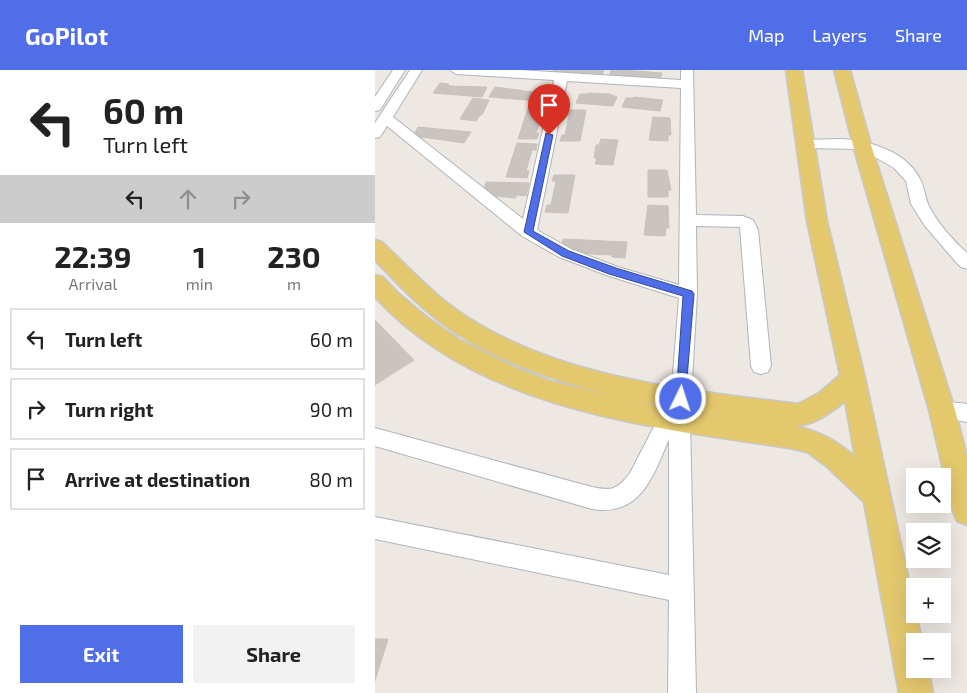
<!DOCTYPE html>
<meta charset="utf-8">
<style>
:root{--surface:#fff;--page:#f2f2f2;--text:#222;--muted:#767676;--line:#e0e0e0;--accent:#516ee9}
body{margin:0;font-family:"Exo 2",sans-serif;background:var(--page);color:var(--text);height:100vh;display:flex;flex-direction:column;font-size:19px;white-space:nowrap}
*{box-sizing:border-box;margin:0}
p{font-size:16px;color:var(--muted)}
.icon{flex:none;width:28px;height:28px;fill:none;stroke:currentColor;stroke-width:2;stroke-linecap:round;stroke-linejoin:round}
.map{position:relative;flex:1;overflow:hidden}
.side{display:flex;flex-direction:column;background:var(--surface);width:375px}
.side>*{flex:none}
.banner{background:#fff;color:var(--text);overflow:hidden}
.controls{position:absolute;left:531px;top:398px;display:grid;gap:10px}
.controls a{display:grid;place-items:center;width:45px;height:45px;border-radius:0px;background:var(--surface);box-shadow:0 5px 20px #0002;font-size:25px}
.pin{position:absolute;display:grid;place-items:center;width:42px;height:42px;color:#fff;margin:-51px -21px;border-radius:50% 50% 50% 0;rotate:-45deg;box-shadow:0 0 5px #0007}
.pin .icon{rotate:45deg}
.me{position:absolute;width:55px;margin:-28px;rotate:4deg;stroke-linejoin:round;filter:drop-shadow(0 0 4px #0008)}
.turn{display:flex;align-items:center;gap:18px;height:105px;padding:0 20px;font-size:22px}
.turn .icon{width:65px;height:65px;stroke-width:2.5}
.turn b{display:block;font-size:35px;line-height:42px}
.lanes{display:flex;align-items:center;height:48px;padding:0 20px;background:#0003;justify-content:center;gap:25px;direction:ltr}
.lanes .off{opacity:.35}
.eta{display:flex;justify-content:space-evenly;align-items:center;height:85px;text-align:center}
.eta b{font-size:30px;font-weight:700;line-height:35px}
.primary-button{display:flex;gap:10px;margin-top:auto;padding:10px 20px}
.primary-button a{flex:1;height:58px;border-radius:0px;background:var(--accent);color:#fff;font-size:20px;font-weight:700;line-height:58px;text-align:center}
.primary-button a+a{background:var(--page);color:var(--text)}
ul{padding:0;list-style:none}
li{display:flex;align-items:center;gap:15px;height:62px;margin:0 10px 8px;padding:0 10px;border:2px solid var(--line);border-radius:0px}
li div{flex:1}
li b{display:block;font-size:19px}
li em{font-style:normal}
header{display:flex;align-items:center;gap:30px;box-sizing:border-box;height:70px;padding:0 25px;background:var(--accent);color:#fff}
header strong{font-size:24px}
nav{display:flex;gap:28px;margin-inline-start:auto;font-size:18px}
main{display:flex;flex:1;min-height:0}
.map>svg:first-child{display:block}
.building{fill:#c9c4c0;stroke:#c8c3ba}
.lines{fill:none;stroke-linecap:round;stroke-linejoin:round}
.minor-casing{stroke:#b1b3bc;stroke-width:2}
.major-casing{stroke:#c8c8c8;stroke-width:3}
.minor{fill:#fff;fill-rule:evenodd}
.major{fill:#e4c86e;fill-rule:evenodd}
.route{fill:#516ee9;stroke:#354897}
</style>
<header>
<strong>GoPilot</strong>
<nav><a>Map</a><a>Layers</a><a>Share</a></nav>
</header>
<main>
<section class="side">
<div class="banner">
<div class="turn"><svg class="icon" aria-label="left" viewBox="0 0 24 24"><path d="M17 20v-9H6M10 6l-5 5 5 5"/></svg><div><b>60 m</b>Turn left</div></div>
<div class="lanes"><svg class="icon" aria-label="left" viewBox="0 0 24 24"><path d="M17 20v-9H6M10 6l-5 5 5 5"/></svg><svg class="icon off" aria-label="ahead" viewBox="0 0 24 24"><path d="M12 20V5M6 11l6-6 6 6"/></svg><svg class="icon off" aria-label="right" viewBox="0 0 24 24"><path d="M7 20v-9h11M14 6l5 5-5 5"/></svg></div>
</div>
<div class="eta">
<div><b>22:39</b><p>Arrival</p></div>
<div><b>1</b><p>min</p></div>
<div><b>230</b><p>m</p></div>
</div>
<ul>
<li><svg class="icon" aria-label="left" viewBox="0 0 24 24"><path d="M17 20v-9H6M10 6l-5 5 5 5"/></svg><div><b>Turn left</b></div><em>60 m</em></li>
<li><svg class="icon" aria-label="right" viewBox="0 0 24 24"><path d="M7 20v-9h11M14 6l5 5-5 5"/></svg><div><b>Turn right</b></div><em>90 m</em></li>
<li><svg class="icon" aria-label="arrive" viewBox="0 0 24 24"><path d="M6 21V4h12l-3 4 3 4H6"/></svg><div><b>Arrive at destination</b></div><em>80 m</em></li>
</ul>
<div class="primary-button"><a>Exit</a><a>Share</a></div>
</section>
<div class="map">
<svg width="592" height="623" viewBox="0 0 592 623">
<rect width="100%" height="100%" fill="#ede8e1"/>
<path class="building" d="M179,0H229L226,7L177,3Z
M236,0H249L287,3L285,11L234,8Z
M65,13L74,14L73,16L112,17L107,27L58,23Z
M120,17L158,22L160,20L168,21L164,31L114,27Z
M213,23L234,24L242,27L238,36L201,33L205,24H213Z
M259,27L288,30L285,41L247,37L251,28H259Z
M98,28L114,30L107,45H105L101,51L85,49Z
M153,38L171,39L170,45H167L161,63H164L162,69H143Z
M192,40H211L205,71H185L187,65H190L194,46H191Z
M278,47L295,48L296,65H293V71L274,70Z
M43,57L96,62L89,73L47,67L46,69L37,68Z
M226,69L243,70L238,95L220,94L222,88H219L221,75H224Z
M142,73L162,74L161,80H157L151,101H154L152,108L131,107Z
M273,100H292L296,120H293V127H273Z
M179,105H200L193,143L170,142L172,135H176L181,111H177Z
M111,112L154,113L151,126L141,125V128L107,125Z
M273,135L293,136L294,158H291L290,166L269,165Z
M188,169L252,172L250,188L237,187V185L198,183L185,185Z
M0,250L39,290L0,315Z
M0,569H13L0,611Z"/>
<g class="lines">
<defs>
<path id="minor" d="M18,0H30L5,40L0,41V27Z
M35,0H47L18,47L148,149L179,10L81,4L75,0H144L306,10V0H318L321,145L368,146L378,150L383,160L396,296L393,302L386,304L379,302L376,296L365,157L321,156L322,224L316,329L313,335L306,338L299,335L296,329L304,228L231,205L184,187L147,166L12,56L5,67L0,68V53ZM192,11L306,18L304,215L243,197L196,179L162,160Z
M465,69C494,70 531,81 545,109C550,118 550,129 555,138C564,155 578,170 592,183V199L586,197L580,191L550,156L536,134L531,111L519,98L486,79L429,78L424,77L422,74L424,71L429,70Z
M567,331L592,334V352L560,346L557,340L560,334Z
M293,340L312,344L315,350L321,623H293L294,530L0,469V447L294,505V369C278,406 266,447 217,439L0,376V358L217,417C237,421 242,420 255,403L286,343Z"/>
<path id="major" d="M411,0H427L452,151L490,308L547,571H540V599H553L558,623H524L489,432L450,395L432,382L414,378C273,357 102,339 0,227V205L8,207L23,223L53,248L85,270L141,298L175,311L239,326C178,310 114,290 64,251C40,233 20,211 0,190V170L7,172C32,196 55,221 83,241C182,309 307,319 423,334L444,323L465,305L432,151ZM258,330L331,343L293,338ZM470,331L480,387C460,369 444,362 418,355C435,358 457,342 470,331Z
M459,0H475L496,75L580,340L592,386V455L582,451L578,441L554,340L478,75Z"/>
</defs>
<use href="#minor" class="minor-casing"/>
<use href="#major" class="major-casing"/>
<use href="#minor" class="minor"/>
<use href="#major" class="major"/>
</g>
<path class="route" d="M171,63L178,65L158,161L194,181L241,198L317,221L319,224L310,332H302L301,329L308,226L234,204L187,186L149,162Z"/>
</svg>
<div class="controls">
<a><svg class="icon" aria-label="search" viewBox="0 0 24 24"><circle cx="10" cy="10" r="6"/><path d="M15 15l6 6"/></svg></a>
<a><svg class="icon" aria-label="layers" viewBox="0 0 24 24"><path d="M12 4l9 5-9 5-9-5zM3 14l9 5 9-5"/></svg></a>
<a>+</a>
<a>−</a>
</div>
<div class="pin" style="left:174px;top:65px;background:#d93025"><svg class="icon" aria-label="arrive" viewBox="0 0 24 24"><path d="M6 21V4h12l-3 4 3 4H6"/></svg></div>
<svg class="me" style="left:306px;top:329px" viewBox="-20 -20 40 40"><circle r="17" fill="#516ee9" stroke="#fff" stroke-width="3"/><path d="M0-11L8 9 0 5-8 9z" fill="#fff"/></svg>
</div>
</main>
